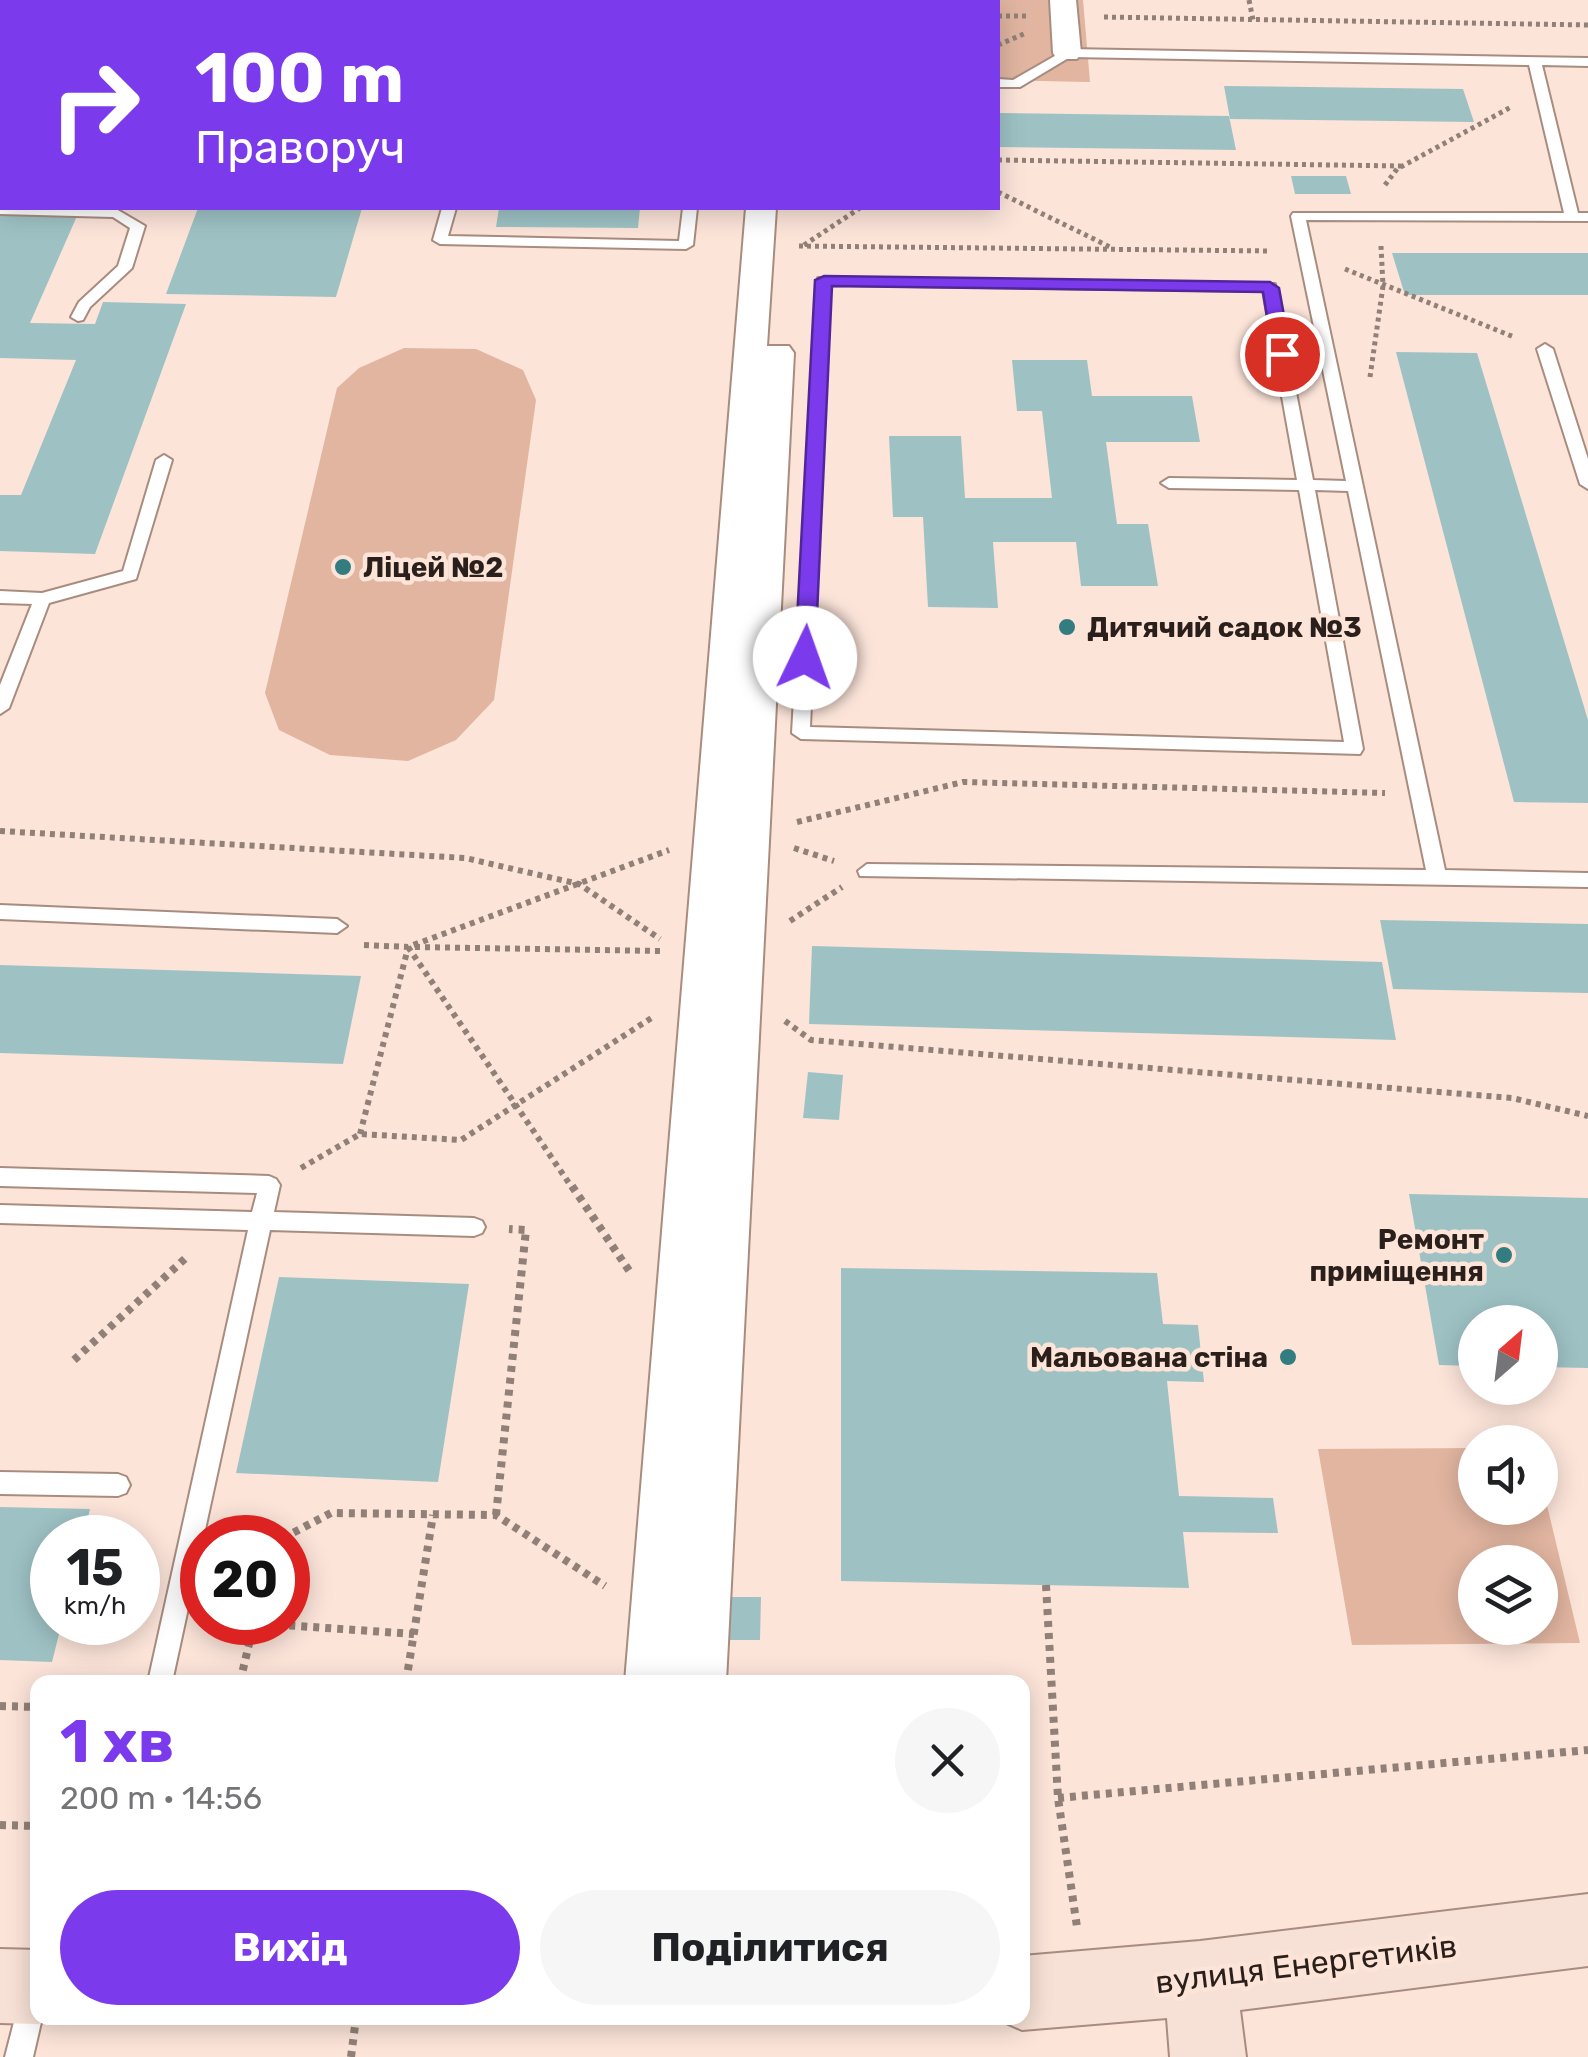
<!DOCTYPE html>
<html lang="uk">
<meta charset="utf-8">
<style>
:root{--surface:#fff;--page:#f6f6f6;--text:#202124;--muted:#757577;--accent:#7c3aed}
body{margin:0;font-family:Rubik,sans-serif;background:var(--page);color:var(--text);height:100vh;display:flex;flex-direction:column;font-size:38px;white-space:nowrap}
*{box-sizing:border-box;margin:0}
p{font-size:32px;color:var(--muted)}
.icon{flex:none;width:55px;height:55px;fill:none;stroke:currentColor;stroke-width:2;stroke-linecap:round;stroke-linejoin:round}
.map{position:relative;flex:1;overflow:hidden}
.side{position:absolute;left:30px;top:1675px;width:1000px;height:350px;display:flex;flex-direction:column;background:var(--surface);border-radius:20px;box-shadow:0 5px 25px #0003}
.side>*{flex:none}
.hud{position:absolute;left:0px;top:0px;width:1000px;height:210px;box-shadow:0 5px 25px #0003;background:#7c3aed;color:#fff;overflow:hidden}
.needle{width:65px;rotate:28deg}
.tools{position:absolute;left:1458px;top:1305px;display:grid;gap:20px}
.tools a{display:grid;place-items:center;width:100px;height:100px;border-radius:50%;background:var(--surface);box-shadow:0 5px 25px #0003;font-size:50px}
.speed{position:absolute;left:30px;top:1515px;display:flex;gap:20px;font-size:50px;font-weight:700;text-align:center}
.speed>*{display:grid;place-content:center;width:130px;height:130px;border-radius:50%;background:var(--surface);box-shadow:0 5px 25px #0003;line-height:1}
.speed small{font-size:25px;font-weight:400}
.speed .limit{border:15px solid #d22;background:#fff;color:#111}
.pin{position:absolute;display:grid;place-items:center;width:85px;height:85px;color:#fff;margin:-42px;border:5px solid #fff;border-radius:50%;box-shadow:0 2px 10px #0007}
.me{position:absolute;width:110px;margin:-55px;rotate:3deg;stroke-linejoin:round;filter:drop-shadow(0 0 8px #0008)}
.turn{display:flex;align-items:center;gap:35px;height:210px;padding:0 30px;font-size:45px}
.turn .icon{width:130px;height:130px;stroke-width:2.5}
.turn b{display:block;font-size:70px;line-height:85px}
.round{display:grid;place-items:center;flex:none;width:105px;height:105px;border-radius:52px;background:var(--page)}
.overview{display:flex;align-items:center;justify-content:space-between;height:170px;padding:0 30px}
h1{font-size:60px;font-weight:700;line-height:75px;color:var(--accent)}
.cta{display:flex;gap:20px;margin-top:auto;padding:20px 30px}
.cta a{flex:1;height:115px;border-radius:60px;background:var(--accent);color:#fff;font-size:40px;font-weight:700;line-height:115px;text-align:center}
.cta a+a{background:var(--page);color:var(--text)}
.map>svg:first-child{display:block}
.green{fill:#e1b5a0;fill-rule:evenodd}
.building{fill:#9ec2c4}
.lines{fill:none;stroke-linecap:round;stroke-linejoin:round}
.lane-casing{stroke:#a88c7f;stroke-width:4}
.street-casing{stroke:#a88c7f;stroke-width:4}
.secondary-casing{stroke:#a88c7f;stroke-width:4}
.path-far2{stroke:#918078;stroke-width:5;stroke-dasharray:4 4;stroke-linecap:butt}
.path-far1{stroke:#918078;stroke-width:6;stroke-dasharray:5 5;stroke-linecap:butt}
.path{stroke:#918078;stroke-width:8;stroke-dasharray:6 6;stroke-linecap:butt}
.lane{fill:#fff;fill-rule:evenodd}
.street{fill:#fff;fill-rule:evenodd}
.secondary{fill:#f7e0d5;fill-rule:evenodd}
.route{fill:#7c3aed;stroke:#51269a;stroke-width:2.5}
.poi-dot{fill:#337c80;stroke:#fce4d9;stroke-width:4}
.labels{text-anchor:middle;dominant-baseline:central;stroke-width:9;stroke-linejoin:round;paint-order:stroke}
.poi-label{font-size:28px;font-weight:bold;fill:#2a1f1a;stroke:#fce4d9;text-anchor:start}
.near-street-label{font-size:32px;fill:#2a1f1a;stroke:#fce4d9}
</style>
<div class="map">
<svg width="1588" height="2057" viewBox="0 0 1588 2057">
<rect width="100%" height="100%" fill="#fce4d9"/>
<path class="green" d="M453,0H1083L1090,82L998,80V2Z
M404,348L476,349L523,370L536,400L494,700L456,740L408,761L330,755L279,730L265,693L337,388L359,368Z
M1475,1448V1508H1540V1476L1580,1643L1352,1645L1318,1449ZM1475,1562H1540V1628H1475Z"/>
<path class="building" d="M1224,86L1463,89L1474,122L1230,119Z
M998,113L1229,116L1236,150L998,147Z
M1291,176H1346L1351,194H1295Z
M198,208H362L336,297L166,294Z
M499,208H640L638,228L496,227Z
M0,214L77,216L30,323L95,324L103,302L186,304L95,554L0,551V495H21L76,360L0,358Z
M1392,253H1588V295H1405Z
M1396,352L1477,353L1588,720V803L1514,802Z
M1012,360H1087L1092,396H1192L1200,442H1106L1117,524H1148L1158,586H1081L1076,542H993L998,608L928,607L923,517H893L889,436H961L965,498H1052L1042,411H1017Z
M1380,920L1588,924V993L1393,989Z
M812,946L1382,962L1396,1040L809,1024Z
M0,965L361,976L343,1064L0,1053Z
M808,1072L843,1075L839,1120L803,1118Z
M1409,1194L1588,1198V1368L1540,1367V1322H1475V1366L1439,1365Z
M841,1268L1157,1273L1163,1324L1198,1325L1204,1382L1167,1381L1179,1496L1273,1498L1278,1533L1183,1532L1189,1588L841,1581Z
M279,1277L469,1284L438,1482L236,1473Z
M0,1507L90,1509L83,1538H52V1622H62L52,1662L0,1660Z
M724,1597H761L760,1640H722Z"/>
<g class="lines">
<defs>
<path id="lane" d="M0,8H2V16H0Z
M1067,49L1588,58V66L1542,65L1578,213H1588V221L1306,220L1445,870L1588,873V887L860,876L858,871L867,864L1426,870L1348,491L1315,490L1363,749L1360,754L801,739L792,733L818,278L1275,284L1313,480L1346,481L1291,216L1293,213H1564L1529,65L1070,57L1020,87H998V79L1013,80ZM830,285L1263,291L1297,480L1169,478L1161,483L1169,488L1299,490L1344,742L810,727Z
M0,206L116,209L145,226L132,268L90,307L83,320L78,321L71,317L79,302L118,266L130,228L113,217L0,214Z
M442,208H456L448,236L679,241L683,208H697L693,245L686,249L440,244L433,240Z
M1545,344L1553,349L1588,459V489L1580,484L1537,349Z
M164,455L172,460L136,579L49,603L9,708L0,714V685L32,604L0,603V591L42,593L123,571L156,460Z
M0,905L337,919L347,926L337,933L0,919Z
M0,1168L269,1176L276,1179L280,1185L274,1212L474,1218L482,1221L485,1227L482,1233L474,1236L270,1230L172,1682H148L248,1230L0,1223V1205L252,1212L257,1193L0,1186Z
M0,1472L118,1474L126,1477L130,1485L126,1493L118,1496L0,1494Z
M32,1987L38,1990V2018H42L33,2057H5L22,1991Z"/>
<path id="street" d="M1050,0H1076L1081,53L1077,59H1057L1053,53Z
M746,208H776L767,346H789L794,353L726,1682H625Z"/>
<path id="secondary" d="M1588,1894V1966L1240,2010L1246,2057H1170L1167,2018L1022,2030L995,2018H1022V1956L1200,1941Z
M0,1949L38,1950V2018H54L38,2024L0,2023Z"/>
</defs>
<use href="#lane" class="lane-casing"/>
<use href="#street" class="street-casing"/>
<use href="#secondary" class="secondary-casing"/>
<path class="path-far2" d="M713,0L717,2
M1249,0L1253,20
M277,2L282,0
M998,16H1027
M1104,17L1588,25
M998,45L1026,33
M998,160L1401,166
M1385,185L1397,169L1513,106
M998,192L1110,247
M804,245L860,208
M799,246L1271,251
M1345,269L1514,337
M1370,377L1383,286L1381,246"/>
<path class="path-far1" d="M797,822L963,782L1385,793
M0,831L465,858L579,884L660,939
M794,848L834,861
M790,921L842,887
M364,945L408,947L669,850
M408,947L573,1189
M415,947L662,951
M785,1021L811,1040L1512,1098L1588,1116
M360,1134L408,948
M301,1168L360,1134L461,1140L653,1017"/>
<path class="path" d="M572,1186L630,1272
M74,1360L189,1255
M496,1515L526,1230L509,1229
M106,1538L110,1519
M283,1538L331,1513L496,1515L605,1586
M1046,1585L1058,1798L1077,1927
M211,1623H253
M240,1682L254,1623L414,1634
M406,1682L433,1515
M0,1706L38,1707
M1058,1798L1588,1750
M0,1825L38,1826
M351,2057L356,2018"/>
<use href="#lane" class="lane"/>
<use href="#street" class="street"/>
<use href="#secondary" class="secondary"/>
</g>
<path class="route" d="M824,276L1270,282L1279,288L1291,354L1282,359L1273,354L1263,292L832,286L815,658L805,664L795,658L815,280Z"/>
<g class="poi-dot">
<circle cx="343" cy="567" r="10"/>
<circle cx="1067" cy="627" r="10"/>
<circle cx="1504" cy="1255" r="10"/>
<circle cx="1288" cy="1357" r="10"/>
</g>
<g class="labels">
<g class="poi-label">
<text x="363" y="567">Ліцей №2</text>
<text x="1087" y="627">Дитячий садок №3</text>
<text x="1484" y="1239" text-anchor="end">Ремонт<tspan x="1484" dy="32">приміщення</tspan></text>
<text x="1268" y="1357" text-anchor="end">Мальована стіна</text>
</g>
<g class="near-street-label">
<text transform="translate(1306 1964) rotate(-7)">вулиця Енергетиків</text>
</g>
</g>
</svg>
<div class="tools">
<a><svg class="needle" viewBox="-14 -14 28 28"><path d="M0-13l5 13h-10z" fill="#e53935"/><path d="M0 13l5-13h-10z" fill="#757577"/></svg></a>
<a><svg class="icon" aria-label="sound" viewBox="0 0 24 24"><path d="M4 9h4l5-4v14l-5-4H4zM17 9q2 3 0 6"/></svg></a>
<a><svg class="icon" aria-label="layers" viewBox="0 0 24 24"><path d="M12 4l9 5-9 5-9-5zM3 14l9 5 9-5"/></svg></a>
</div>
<div class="speed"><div>15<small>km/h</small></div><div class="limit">20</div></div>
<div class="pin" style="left:1282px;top:354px;background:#d93025"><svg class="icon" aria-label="arrive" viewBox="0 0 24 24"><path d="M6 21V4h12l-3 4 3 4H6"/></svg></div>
<svg class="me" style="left:805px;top:658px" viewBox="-20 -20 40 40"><circle r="19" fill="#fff"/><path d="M0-13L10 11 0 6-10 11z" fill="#7c3aed"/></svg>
<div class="hud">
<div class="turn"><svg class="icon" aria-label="right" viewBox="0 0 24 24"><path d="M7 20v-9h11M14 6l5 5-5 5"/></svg><div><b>100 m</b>Праворуч</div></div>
</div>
<section class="side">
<div class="overview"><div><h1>1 хв</h1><p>200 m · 14:56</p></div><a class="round"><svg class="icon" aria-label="close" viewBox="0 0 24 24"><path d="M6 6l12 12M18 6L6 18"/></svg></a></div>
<div class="cta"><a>Вихід</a><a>Поділитися</a></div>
</section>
</div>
